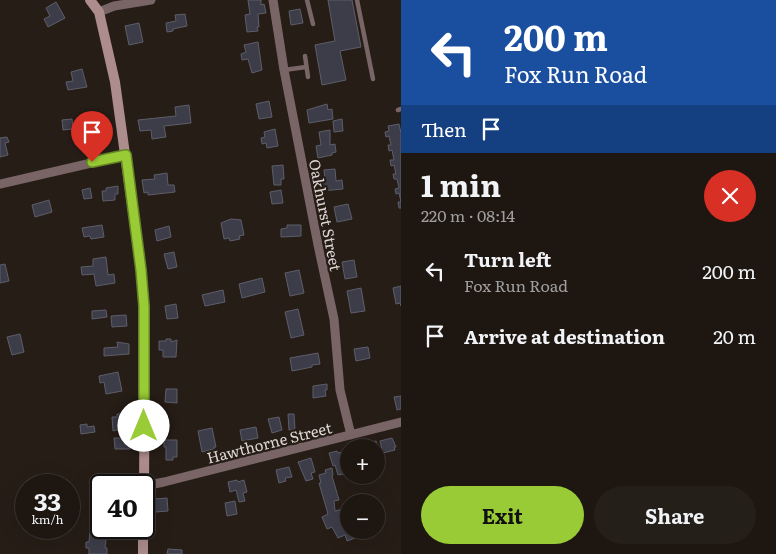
<!DOCTYPE html>
<meta charset="utf-8">
<style>
:root{--surface:#1d1611;--page:#251f1a;--text:#f1f3f6;--muted:#a09f9f;--line:#3b3531;--accent:#99cb36}
body{margin:0;font-family:Literata,serif;background:var(--page);color:var(--text);height:100vh;display:flex;flex-direction:column;font-size:19px;white-space:nowrap}
*{box-sizing:border-box;margin:0}
p{font-size:16px;color:var(--muted)}
.icon{flex:none;width:28px;height:28px;fill:none;stroke:currentColor;stroke-width:2;stroke-linecap:round;stroke-linejoin:round}
.map{position:relative;flex:1;overflow:hidden}
.details{display:flex;flex-direction:column;background:var(--surface);width:375px}
.details>*{flex:none}
.hud{background:#1a4fa0;color:#fff;overflow:hidden}
.tools{position:absolute;left:340px;top:439px;display:grid;gap:10px}
.tools a{display:grid;place-items:center;width:45px;height:45px;border-radius:50%;background:var(--surface);box-shadow:0 5px 20px #0002,0 0 0 1px var(--line);font-size:25px}
.speed{position:absolute;left:15px;top:474px;display:flex;gap:10px;font-size:25px;font-weight:700;text-align:center}
.speed>*{display:grid;place-content:center;width:65px;height:65px;border-radius:50%;background:var(--surface);box-shadow:0 5px 20px #0002,0 0 0 1px var(--line);line-height:1}
.speed small{font-size:12px;font-weight:400}
.speed .limit{border:2px solid #111;border-radius:8px;background:#fff;color:#111}
.pin{position:absolute;display:grid;place-items:center;width:42px;height:42px;color:#fff;margin:-51px -21px;border-radius:50% 50% 50% 0;rotate:-45deg;box-shadow:0 0 5px #0007}
.pin .icon{rotate:45deg}
.me{position:absolute;width:55px;margin:-28px;rotate:0deg;stroke-linejoin:round;filter:drop-shadow(0 0 4px #0008)}
.turn{display:flex;align-items:center;gap:18px;height:105px;padding:0 20px;font-size:22px}
.turn .icon{width:65px;height:65px;stroke-width:2.5}
.turn b{display:block;font-size:35px;line-height:42px}
.then{display:flex;align-items:center;height:48px;padding:0 20px;background:#0003;gap:10px;font-size:19px}
.round{display:grid;place-items:center;flex:none;width:52px;height:52px;border-radius:26px;background:var(--page)}
.summary{display:flex;align-items:center;justify-content:space-between;height:85px;padding:0 20px}
h1{font-size:30px;font-weight:700;line-height:38px}
.primary-button{display:flex;gap:10px;margin-top:auto;padding:10px 20px}
.primary-button a{flex:1;height:58px;border-radius:30px;background:var(--accent);color:#111;font-size:20px;font-weight:700;line-height:58px;text-align:center}
.primary-button a+a{background:var(--page);color:var(--text)}
ul{padding:0;list-style:none}
li{display:flex;align-items:center;gap:15px;height:65px;padding:0 20px}
li div{flex:1}
li b{display:block;font-size:19px}
li em{font-style:normal}
main{display:flex;flex:1;min-height:0}
.map>svg:first-child{display:block}
.building{fill:#3c3d48;stroke:#5d5e6a}
.lines{fill:none;stroke-linecap:round;stroke-linejoin:round}
.lane{stroke:#796565;stroke-width:4.5}
.street{stroke:#796565;stroke-width:9}
.secondary{stroke:#ad8c8d;stroke-width:10}
.route-casing{stroke:#638423;stroke-width:12}
.route{stroke:#99cb36;stroke-width:9}
.labels{text-anchor:middle;dominant-baseline:central;stroke-width:4.5;stroke-linejoin:round;paint-order:stroke}
.street-label{font-size:15px;fill:#ded7d3;stroke:#271d17}
</style>
<main>
<div class="map">
<svg width="401" height="554" viewBox="0 0 401 554">
<rect width="100%" height="100%" fill="#271d17"/>
<path class="building" d="M248,0H261V5L264,4L266,13L258,14L259,27H257L258,31L247,32L245,15L250,14Z
M328,0H352L361,47L340,51L346,80L322,85L315,45L335,41Z
M56,2L65,18L48,27L44,19L50,16L46,8Z
M300,9L303,23L291,25L289,11Z
M185,14L187,26L173,29V31L167,32L166,23L176,21L175,15Z
M139,23L143,42L129,45L125,26Z
M258,42L262,70L252,73L248,59L242,60L241,54L246,52L244,45Z
M82,69L87,87L68,90L66,82L73,81L71,72Z
M269,101L272,117L259,119L256,104Z
M327,104L328,110L332,109L333,119L309,123L307,110Z
M189,105L191,123L164,126L166,137L152,139L151,130L140,131L138,120L176,116L175,107Z
M72,119L73,129L63,130L62,120Z
M342,119L343,131L334,132L333,121Z
M399,124L401,133V208H399L398,202H401L399,193L396,194L395,189L399,188L397,179H394L393,174H396L394,165L391,166L390,160H394L392,150L389,151L388,145H391L389,136L386,137L385,132L389,131L388,126Z
M98,126L100,140L84,142L83,138H81L79,129Z
M275,129L278,146L267,148L266,143L262,144L261,138L265,137L264,132Z
M330,130V145L335,144L336,152L332,153V155L318,158L316,146L321,145L319,132Z
M7,137L9,142L5,143L8,155L0,157V138Z
M283,165L284,179H281V185H274L272,166Z
M335,169L336,181L342,180L343,189L321,191L320,179H325L324,170Z
M167,173L168,185H174L175,192L148,195V192L144,193L142,180L155,179L154,175Z
M118,186V194H115V200L103,201L102,191H106V188Z
M90,188L92,198L84,199L82,190Z
M281,190L283,203L272,204L270,192Z
M49,200L52,212L35,217L32,205Z
M348,204L352,219L337,222L334,207Z
M231,219L241,220L244,235L239,236L240,239L230,241L229,238L224,239L221,223Z
M102,225L104,237L91,239L90,236L84,237L82,228Z
M287,225H301V236L281,237V229L287,228Z
M169,226L171,237L157,241L155,230Z
M174,252L177,267L168,269L164,254Z
M106,257L108,275L114,274L115,283L96,286L94,274L82,275L81,267L93,266V259Z
M354,260L357,277L345,279L342,262Z
M5,264L9,281L0,283V265Z
M299,270L304,293L290,296L285,273Z
M262,278L265,292L242,298L239,284Z
M401,286V306L400,303L396,304L393,288Z
M361,288L365,311L351,313L347,291Z
M223,290L225,302L205,306L202,295Z
M176,304L178,318L167,319L165,306Z
M298,309L304,335L291,338L285,312Z
M106,310L107,317L92,319V311Z
M126,315L127,326L112,327L111,316Z
M20,334L24,352L12,355L7,337Z
M166,339H171V342L177,340L176,357H163V350H159V341H166Z
M117,342L129,344V354L104,356V348L118,347Z
M368,347L370,358L356,361L354,349Z
M318,353L320,364L312,365V367L292,371L290,358Z
M118,372L122,391L106,394L104,382L100,383L99,376Z
M327,384V390H325L326,396L313,398V386Z
M166,389H177V403L165,402Z
M401,396V409L397,410L394,397Z
M126,413L127,418L129,417L130,427L113,431L112,417H117V414Z
M288,414H294L295,430H289Z
M279,417L282,430L272,433L268,419Z
M87,424V427L94,426L95,432L81,434L80,425Z
M256,427L258,438L242,441L240,430Z
M212,428L216,447H214V449L202,452L198,431Z
M114,438H130V449H115Z
M392,438L396,447H394L395,450L383,453L380,441Z
M164,440H177V457H173V460H166V447H164Z
M376,441L379,452H376V448H365L364,444Z
M337,451L338,453L343,452L349,473L338,475L335,465L333,466L329,453Z
M311,458L315,472L311,473L313,479L306,481L298,462Z
M289,467L292,477L285,478L286,481L279,483L276,470Z
M332,468L333,475L332,476L339,500L334,501L335,511L343,509L349,521V523L343,525L346,530L349,529L353,530L355,538L347,541L345,535L338,538L332,527L327,529L322,517L328,514L319,483H321L319,475L326,473L325,470Z
M108,479H124L123,483H130V485H108Z
M237,480L238,482L244,480L247,492L243,493L245,501L239,502L236,490L230,492L228,482Z
M167,498L168,511L155,512L154,499Z
M235,501L237,514L227,516L225,503Z
M90,531H107L105,548H107V554H89V548H86V542H89Z
M168,549L182,550V554H167Z"/>
<g class="lines">
<path class="lane" d="M307,0L313,24
M357,0L373,79
M305,56L308,77
M284,70L306,67
M398,110L401,109"/>
<path class="street" d="M273,0L284,70L318,245L334,319L340,390L351,435
M99,12L114,6L151,0
M0,184L126,155
M144,486L164,482L401,422"/>
<path class="secondary" d="M90,0L99,12L115,82L141,270L145,327L144,491
M143,554V528"/>
</g>
<g class="lines">
<defs>
<path id="route" d="M92,162L126,155L141,270L144,306V426"/>
</defs>
<use href="#route" class="route-casing"/>
<use href="#route" class="route"/>
</g>
<g class="labels">
<g class="street-label">
<text transform="translate(326 215) rotate(79)">Oakhurst Street</text>
<text transform="translate(269 442) rotate(-14)">Hawthorne Street</text>
</g>
</g>
</svg>
<div class="tools">
<a>+</a>
<a>−</a>
</div>
<div class="speed"><div>33<small>km/h</small></div><div class="limit">40</div></div>
<div class="pin" style="left:92px;top:162px;background:#d93025"><svg class="icon" aria-label="arrive" viewBox="0 0 24 24"><path d="M6 21V4h12l-3 4 3 4H6"/></svg></div>
<svg class="me" style="left:144px;top:426px" viewBox="-20 -20 40 40"><circle r="19" fill="#fff"/><path d="M0-13L10 11 0 6-10 11z" fill="#99cb36"/></svg>
</div>
<section class="details">
<div class="hud">
<div class="turn"><svg class="icon" aria-label="left" viewBox="0 0 24 24"><path d="M17 20v-9H6M10 6l-5 5 5 5"/></svg><div><b>200 m</b>Fox Run Road</div></div>
<div class="then">Then<svg class="icon" aria-label="arrive" viewBox="0 0 24 24"><path d="M6 21V4h12l-3 4 3 4H6"/></svg></div>
</div>
<div class="summary"><div><h1>1 min</h1><p>220 m · 08:14</p></div><a class="round" style="background:#d93025;color:#fff"><svg class="icon" aria-label="close" viewBox="0 0 24 24"><path d="M6 6l12 12M18 6L6 18"/></svg></a></div>
<ul>
<li><svg class="icon" aria-label="left" viewBox="0 0 24 24"><path d="M17 20v-9H6M10 6l-5 5 5 5"/></svg><div><b>Turn left</b><p>Fox Run Road</p></div><em>200 m</em></li>
<li><svg class="icon" aria-label="arrive" viewBox="0 0 24 24"><path d="M6 21V4h12l-3 4 3 4H6"/></svg><div><b>Arrive at destination</b></div><em>20 m</em></li>
</ul>
<div class="primary-button"><a>Exit</a><a>Share</a></div>
</section>
</main>
